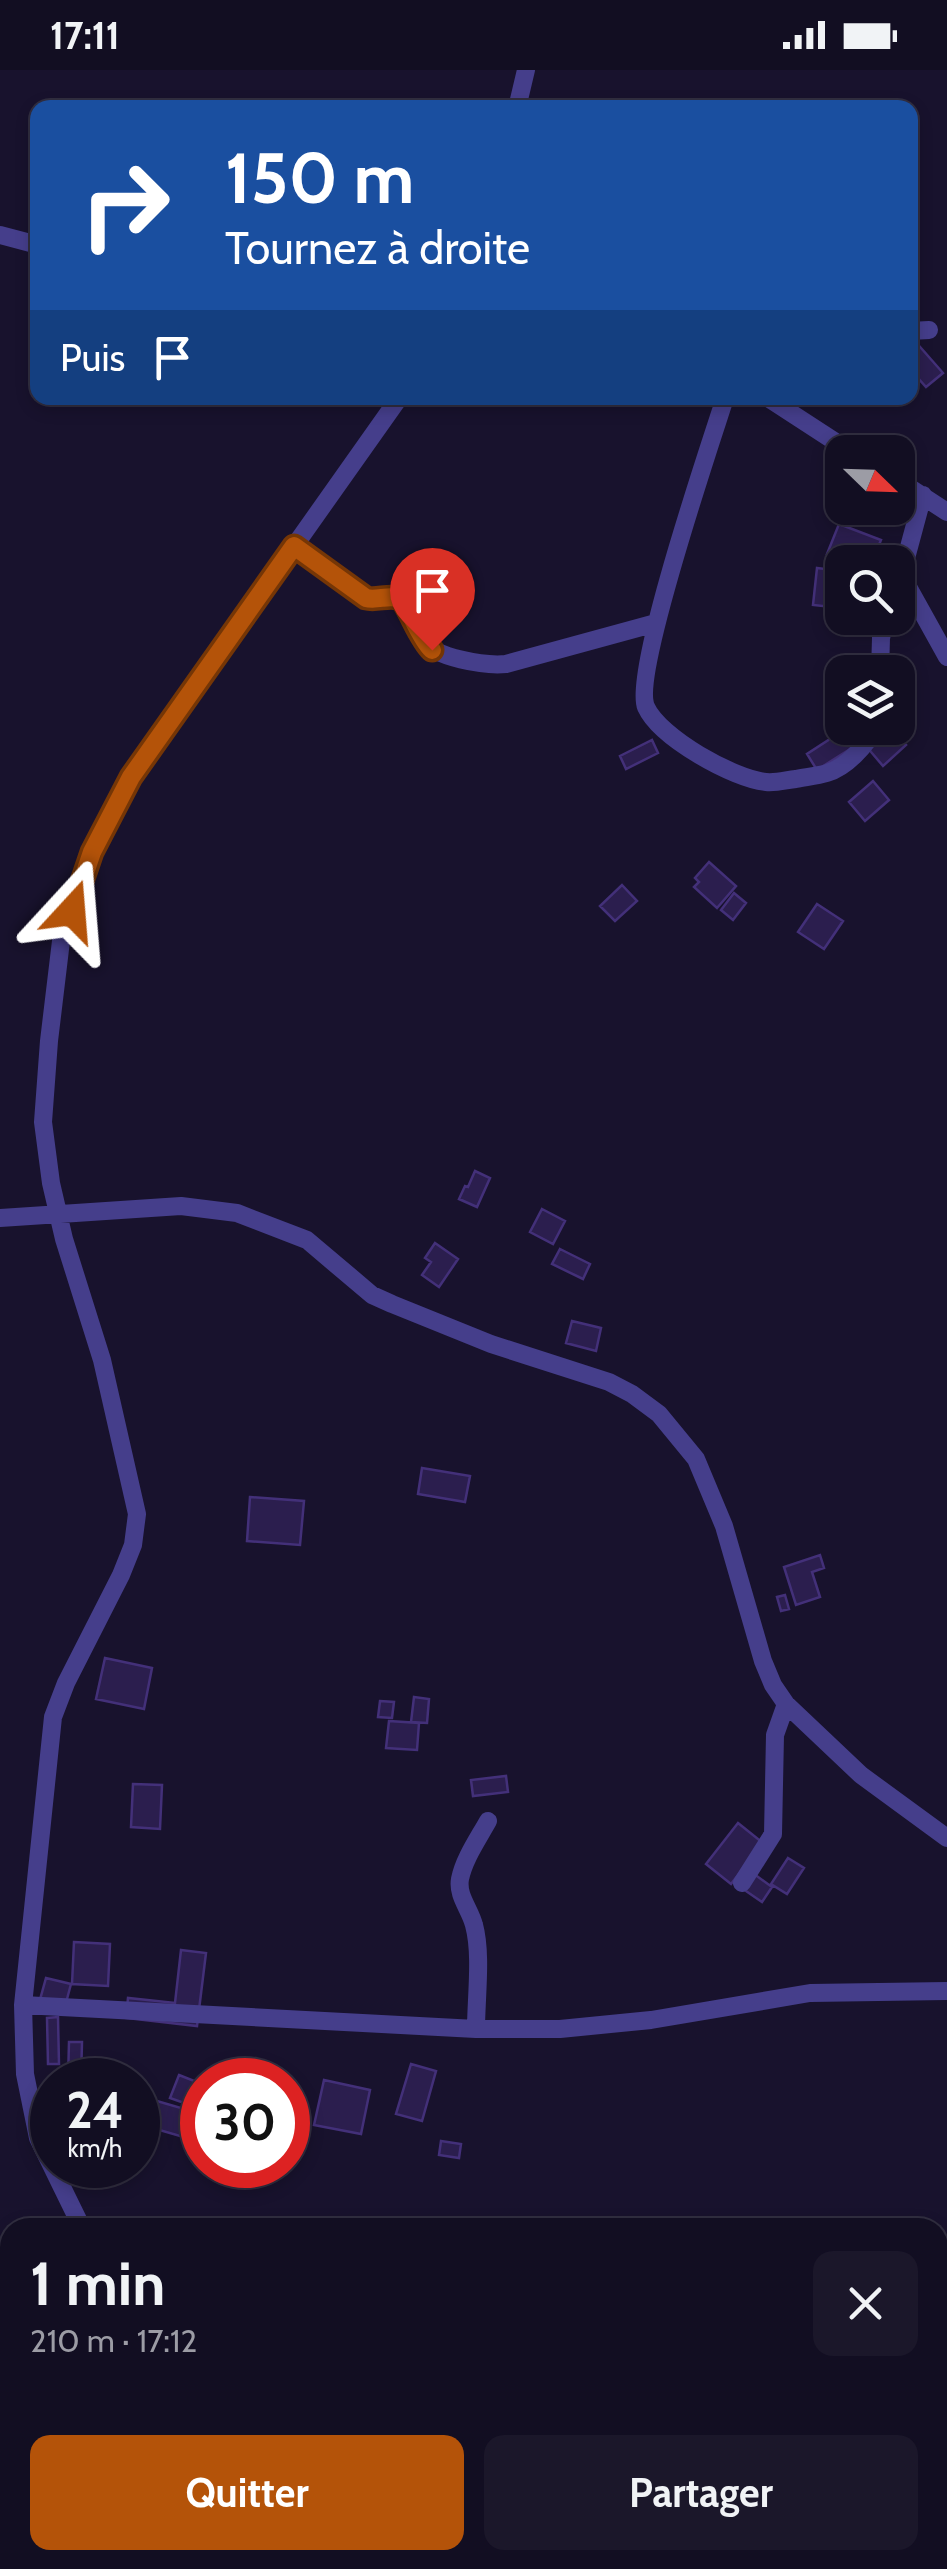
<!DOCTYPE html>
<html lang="fr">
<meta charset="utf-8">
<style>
:root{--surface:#120e22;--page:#1b172a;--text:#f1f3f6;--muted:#9c9ca5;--line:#312e40;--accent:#b45309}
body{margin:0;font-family:Cabin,sans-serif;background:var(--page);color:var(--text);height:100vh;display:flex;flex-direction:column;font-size:38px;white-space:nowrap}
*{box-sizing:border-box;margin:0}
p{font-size:32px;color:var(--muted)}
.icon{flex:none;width:55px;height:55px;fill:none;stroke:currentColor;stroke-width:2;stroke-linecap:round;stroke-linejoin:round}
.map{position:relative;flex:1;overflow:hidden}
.side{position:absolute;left:0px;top:2148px;width:948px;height:352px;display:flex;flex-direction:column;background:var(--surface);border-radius:30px 30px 0 0;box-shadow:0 5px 15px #0003,0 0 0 2px var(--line)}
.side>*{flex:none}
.top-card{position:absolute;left:30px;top:30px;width:888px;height:305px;border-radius:20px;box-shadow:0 5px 15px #0003,0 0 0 2px var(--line);background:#1a4fa0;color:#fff;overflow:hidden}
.needle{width:65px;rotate:113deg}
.controls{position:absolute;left:825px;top:365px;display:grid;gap:20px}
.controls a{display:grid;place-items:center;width:90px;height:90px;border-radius:20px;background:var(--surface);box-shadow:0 5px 15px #0003,0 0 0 2px var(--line);font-size:50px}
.speed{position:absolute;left:30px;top:1988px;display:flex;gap:20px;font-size:50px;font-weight:700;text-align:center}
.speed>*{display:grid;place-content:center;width:130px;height:130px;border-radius:50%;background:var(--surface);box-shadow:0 5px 15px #0003,0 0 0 2px var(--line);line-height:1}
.speed small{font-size:25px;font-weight:400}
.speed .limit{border:15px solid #d22;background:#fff;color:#111}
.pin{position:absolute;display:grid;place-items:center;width:85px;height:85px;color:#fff;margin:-102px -42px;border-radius:50% 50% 50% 0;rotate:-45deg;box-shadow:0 0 10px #0007}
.pin .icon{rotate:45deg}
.me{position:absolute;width:110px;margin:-55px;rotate:19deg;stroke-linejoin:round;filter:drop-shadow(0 0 8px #0008)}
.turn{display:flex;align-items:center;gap:35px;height:210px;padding:0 30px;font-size:45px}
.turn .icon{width:130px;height:130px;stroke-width:2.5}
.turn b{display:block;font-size:70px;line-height:85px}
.then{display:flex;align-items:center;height:95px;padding:0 30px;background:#0003;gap:20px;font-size:38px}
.round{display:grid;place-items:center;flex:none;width:105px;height:105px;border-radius:20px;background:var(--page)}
.overview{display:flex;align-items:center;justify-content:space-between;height:170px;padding:0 30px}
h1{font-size:60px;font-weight:800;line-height:75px}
.primary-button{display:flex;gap:20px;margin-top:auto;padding:20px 30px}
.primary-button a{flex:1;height:115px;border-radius:20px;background:var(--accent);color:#fff;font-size:40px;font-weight:800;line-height:115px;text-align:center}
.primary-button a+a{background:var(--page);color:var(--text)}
.status{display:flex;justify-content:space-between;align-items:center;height:70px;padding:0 50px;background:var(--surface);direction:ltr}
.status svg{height:28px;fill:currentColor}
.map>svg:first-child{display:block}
.building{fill:#2b1e4e;stroke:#433079;stroke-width:2.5}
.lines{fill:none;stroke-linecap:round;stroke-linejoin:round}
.street{stroke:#453e8b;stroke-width:18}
.route-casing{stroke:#753606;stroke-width:25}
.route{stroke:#b45309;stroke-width:18}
</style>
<div class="status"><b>17:11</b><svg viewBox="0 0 49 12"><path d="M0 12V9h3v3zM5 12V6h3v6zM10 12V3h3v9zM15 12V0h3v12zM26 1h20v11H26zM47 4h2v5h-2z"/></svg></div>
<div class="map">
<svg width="947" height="2499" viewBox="0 0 947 2499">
<rect width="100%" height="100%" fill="#18122d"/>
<path class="building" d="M914,270L943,303L926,317L910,299V273Z
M839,454L881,470L872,492H849L827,484Z
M880,478L891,482L887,492L876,489Z
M817,498L842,501V538L813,535Z
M847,658L858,674L817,700L807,684Z
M887,658H890L906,675L883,696L866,676Z
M652,670L658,683L626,699L620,686Z
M873,711L889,730L865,751L849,732Z
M709,792L736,816L717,838L694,817L699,812L695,808Z
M622,815L637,831L615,851L600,836Z
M734,823L746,833L733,850L721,840Z
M817,834L843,851L824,879L798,862Z
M475,1101L490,1108L477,1137L459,1129L465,1116L468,1117Z
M542,1139L565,1151L553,1174L530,1162Z
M435,1173L458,1189L439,1217L422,1205L431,1192L425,1188Z
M560,1179L590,1194L583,1209L552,1194Z
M572,1251L601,1258L596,1281L566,1273Z
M422,1398L470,1406L465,1432L418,1424Z
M250,1427L304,1431L300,1475L247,1471Z
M820,1485L824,1498L812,1502L820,1527L796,1535L784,1497Z
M785,1525L789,1539L781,1541L777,1527Z
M105,1588L152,1598L144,1639L96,1629Z
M414,1627L429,1629L427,1653L411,1652Z
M380,1631L394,1632L392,1648L378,1647Z
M389,1651L419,1653L417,1680L386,1678Z
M506,1706L508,1722L473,1726L471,1710Z
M133,1714L162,1715L160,1759L131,1757Z
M738,1753L763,1773L731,1814L706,1794Z
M788,1788L804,1798L787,1824L771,1814Z
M754,1804L772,1817L762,1832L743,1819Z
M74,1872L110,1874L108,1916L72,1914Z
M181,1880L206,1883L197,1956L126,1948L128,1928L175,1933Z
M46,1908L71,1914L63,1944L38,1937Z
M58,1947L59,1994H48L47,1948Z
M69,1972H82L81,2010H68Z
M411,1994L436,2001L422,2051L396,2044Z
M120,2004L140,2006L138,2022V2010H119Z
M179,2005L202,2014V2027L198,2038L170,2028Z
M324,2010L370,2020L361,2064L314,2055Z
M288,2016L295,2017L294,2042L288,2041Z
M138,2028L146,2029L143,2047H138Z
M150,2029L188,2040L180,2066L142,2055Z
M441,2071L461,2074L459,2088L439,2085Z
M147,2490H174L175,2491L151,2499Z"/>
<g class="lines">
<path class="street" d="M517,38L526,0
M0,165L38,175
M910,261L929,260
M725,328C710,375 632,604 646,637C660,668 734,709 766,712C777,713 786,710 796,709C806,707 817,706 827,703C847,697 866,675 876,658
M768,328L851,382
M898,410L947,442
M294,476L366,528C376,531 388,525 398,528C412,534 414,559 422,570C435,588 485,596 506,594L656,553
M902,506L947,587
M898,518L923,425
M880,602L881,568L886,548
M0,1148L181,1136L237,1143L307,1170L372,1225L392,1234L491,1274L609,1312L632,1324L659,1344L696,1389L724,1456L763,1591L773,1615L786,1634L861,1705L947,1768
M742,1813L773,1764L775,1665L786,1634
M23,1935L476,1959H560L651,1950L810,1923L947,1921
M476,1959C476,1928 482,1884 474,1855C470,1839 457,1826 460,1809C464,1789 478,1769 488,1751
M82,2158L38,2068L25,2004L23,1935L53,1647L66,1613L121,1505L133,1475L137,1444L102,1290L64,1169L51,1113L43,1052L49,971L61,871L92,782L131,707L399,328
M0,2417L10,2425
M0,2449L10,2440
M271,2490L276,2499"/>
</g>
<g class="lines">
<defs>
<path id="route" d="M72,841L92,782L131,707L294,476L366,528C377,531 390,524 400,529C408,534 419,568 432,580"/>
</defs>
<use href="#route" class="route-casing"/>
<use href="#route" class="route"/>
</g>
</svg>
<div class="controls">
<a><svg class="needle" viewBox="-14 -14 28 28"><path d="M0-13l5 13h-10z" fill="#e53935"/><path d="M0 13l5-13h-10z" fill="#9c9ca5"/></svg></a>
<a><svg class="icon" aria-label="search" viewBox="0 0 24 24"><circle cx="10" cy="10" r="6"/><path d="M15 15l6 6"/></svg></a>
<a><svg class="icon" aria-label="layers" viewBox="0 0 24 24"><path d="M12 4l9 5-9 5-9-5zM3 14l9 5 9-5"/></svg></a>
</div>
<div class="speed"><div>24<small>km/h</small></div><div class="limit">30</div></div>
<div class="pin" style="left:432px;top:580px;background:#d93025"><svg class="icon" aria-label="arrive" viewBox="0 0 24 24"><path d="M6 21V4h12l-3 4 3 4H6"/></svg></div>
<svg class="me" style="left:72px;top:841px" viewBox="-20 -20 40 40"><path d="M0-17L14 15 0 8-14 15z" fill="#b45309" stroke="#fff" stroke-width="4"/></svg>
<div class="top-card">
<div class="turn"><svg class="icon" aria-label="right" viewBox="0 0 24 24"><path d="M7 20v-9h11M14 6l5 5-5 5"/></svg><div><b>150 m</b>Tournez à droite</div></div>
<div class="then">Puis<svg class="icon" aria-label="arrive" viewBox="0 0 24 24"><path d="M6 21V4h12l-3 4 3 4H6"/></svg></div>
</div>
<section class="side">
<div class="overview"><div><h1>1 min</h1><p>210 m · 17:12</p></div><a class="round"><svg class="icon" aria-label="close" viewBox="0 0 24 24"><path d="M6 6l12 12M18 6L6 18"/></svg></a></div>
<div class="primary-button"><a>Quitter</a><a>Partager</a></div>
</section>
</div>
